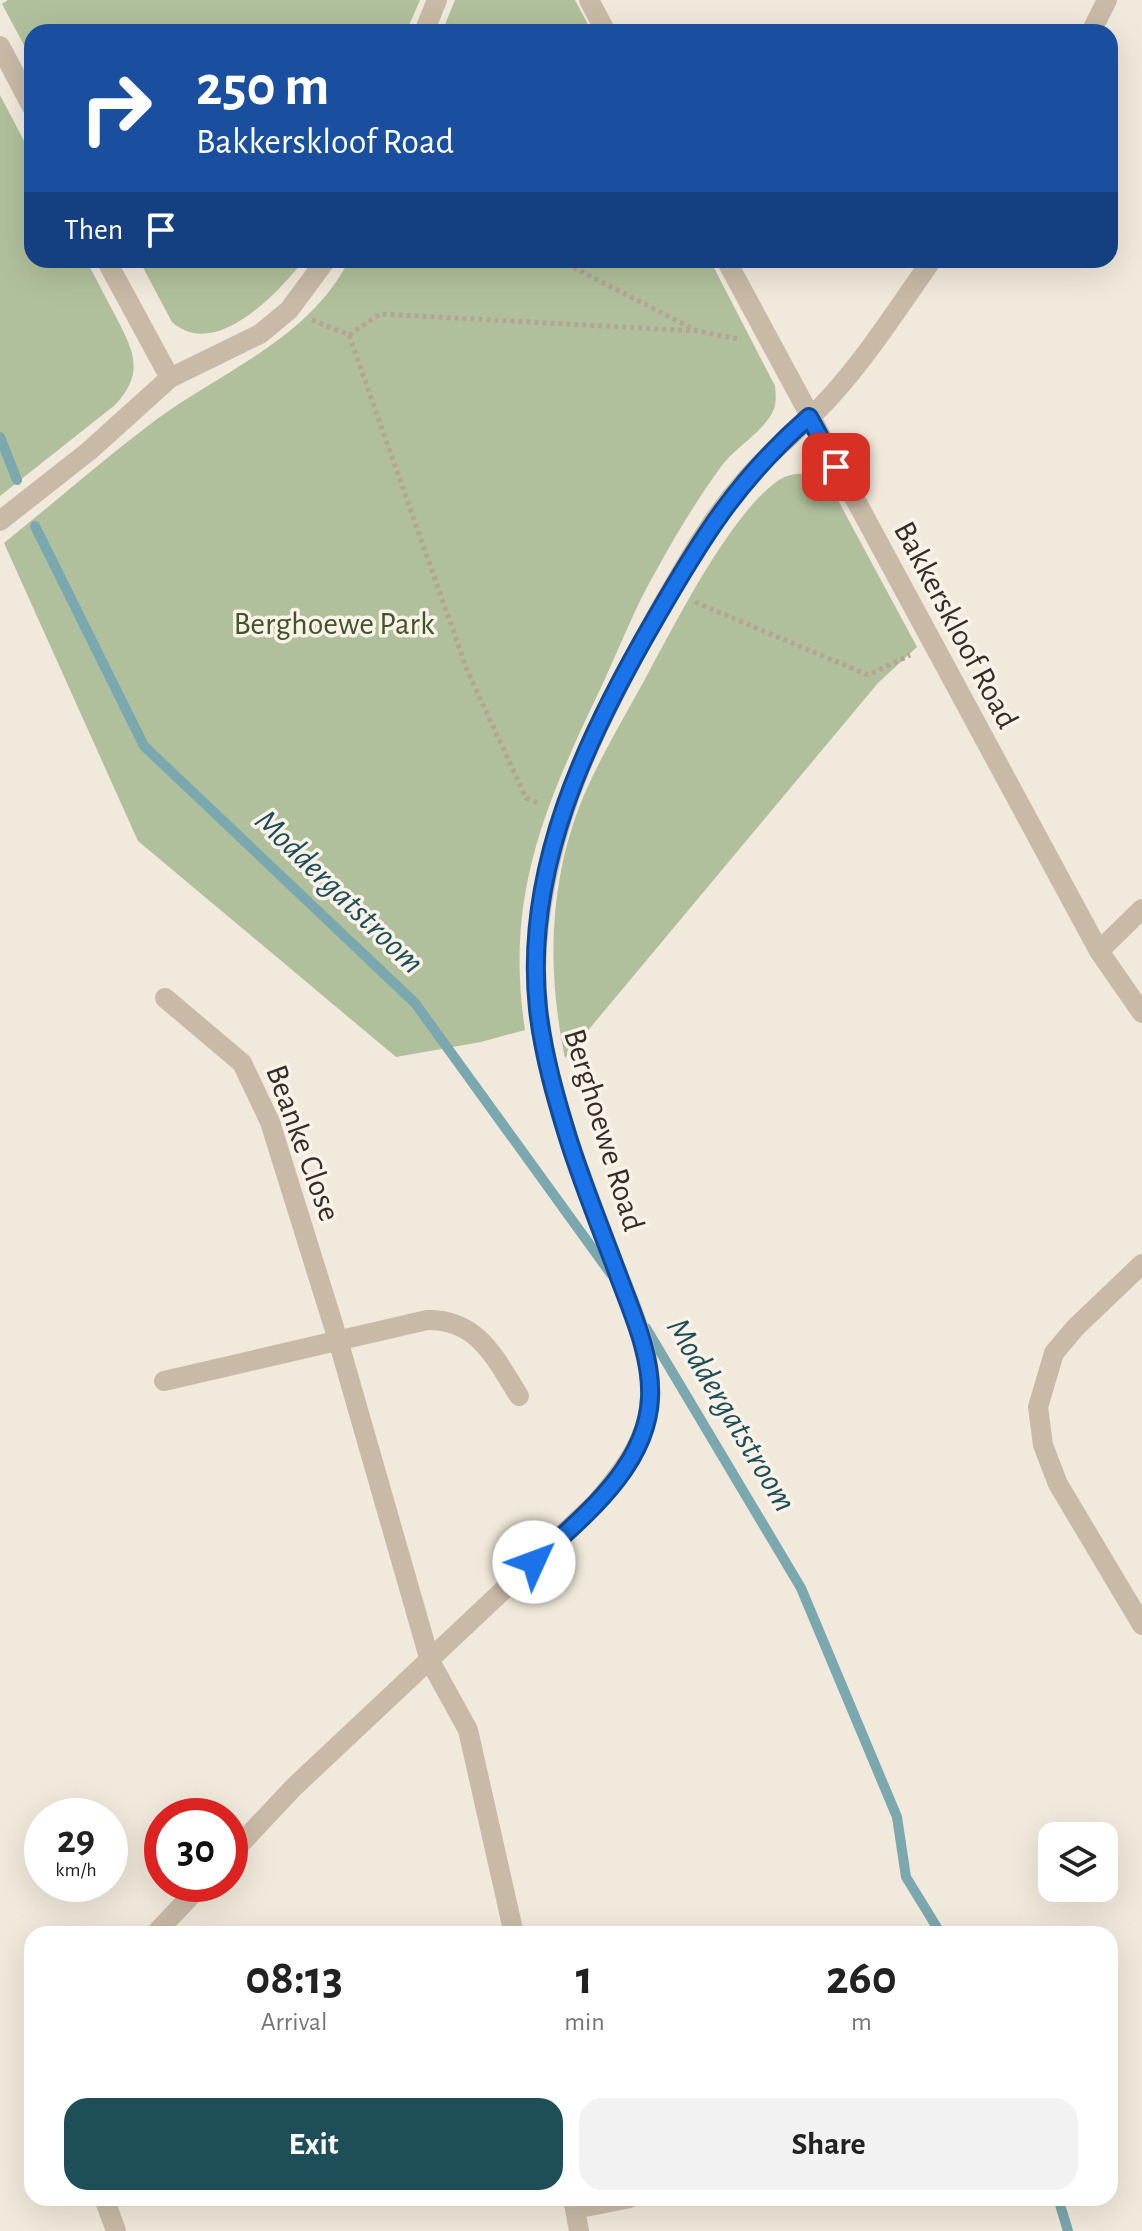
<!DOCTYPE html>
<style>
:root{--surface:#fff;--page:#f2f2f2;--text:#222;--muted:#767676;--accent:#1e4e57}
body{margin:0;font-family:"Alegreya Sans",sans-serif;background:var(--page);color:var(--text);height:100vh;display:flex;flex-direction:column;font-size:30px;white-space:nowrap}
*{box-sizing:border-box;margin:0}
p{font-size:26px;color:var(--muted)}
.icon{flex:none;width:44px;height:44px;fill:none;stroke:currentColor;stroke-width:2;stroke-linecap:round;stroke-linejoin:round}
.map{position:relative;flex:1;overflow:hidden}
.panel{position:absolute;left:24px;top:1926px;width:1094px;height:280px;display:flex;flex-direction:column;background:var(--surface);border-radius:24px;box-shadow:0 8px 32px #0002}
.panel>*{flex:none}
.top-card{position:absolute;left:24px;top:24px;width:1094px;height:244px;border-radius:24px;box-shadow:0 8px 32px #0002;background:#1a4fa0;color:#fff;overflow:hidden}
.buttons{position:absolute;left:1038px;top:1822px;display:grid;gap:16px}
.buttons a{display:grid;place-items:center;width:80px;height:80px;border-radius:16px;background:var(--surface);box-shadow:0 8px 32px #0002;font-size:40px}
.speed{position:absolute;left:24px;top:1798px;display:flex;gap:16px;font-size:40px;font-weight:700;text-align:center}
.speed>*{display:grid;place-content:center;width:104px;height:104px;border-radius:50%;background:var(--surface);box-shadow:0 8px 32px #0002;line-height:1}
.speed small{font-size:20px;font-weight:400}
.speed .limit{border:12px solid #d22;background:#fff;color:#111}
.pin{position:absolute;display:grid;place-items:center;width:68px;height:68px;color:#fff;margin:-34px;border-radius:16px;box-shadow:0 4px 12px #0006}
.me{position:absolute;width:88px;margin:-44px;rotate:47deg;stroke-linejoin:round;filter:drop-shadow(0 0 6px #0008)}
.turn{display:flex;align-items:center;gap:28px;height:168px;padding:0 40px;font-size:36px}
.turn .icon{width:104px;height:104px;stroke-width:2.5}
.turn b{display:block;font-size:56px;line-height:68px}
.then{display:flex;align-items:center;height:76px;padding:0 40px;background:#0003;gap:16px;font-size:30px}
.eta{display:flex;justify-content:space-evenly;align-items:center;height:136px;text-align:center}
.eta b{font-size:48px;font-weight:700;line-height:56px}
.cta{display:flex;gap:16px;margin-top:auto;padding:16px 40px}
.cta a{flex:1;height:92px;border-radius:24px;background:var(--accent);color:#fff;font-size:32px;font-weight:700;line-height:92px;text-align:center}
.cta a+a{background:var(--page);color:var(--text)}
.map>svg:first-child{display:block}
.green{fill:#b1c09c}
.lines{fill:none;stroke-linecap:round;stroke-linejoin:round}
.stream{stroke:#7ba7ae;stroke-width:10}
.path{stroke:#b5a492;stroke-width:5;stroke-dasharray:4 4;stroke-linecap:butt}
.minor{stroke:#c9baa7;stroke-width:20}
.route-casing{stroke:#114b97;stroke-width:20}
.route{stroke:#1a73e8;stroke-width:14}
.labels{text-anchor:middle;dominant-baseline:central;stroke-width:7;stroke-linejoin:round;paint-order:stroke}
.park-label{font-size:32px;fill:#42542c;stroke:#f9f2e8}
.street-label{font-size:32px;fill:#362d28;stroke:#f9f2e8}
.water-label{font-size:34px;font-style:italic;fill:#1e4e57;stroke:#f9f2e8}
</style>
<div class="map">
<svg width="1142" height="2231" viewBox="0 0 1142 2231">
<rect width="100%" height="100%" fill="#f1e9db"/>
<path class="green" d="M8,0H420L406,32H32V60L2,4Z
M455,0H575L592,32H442Z
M0,95L32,156V260H86C96,278 105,297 115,315C133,350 146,372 115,405L0,496Z
M139,260H304C278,293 215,361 172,322Z
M349,260H710L775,386C776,397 777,405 771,415C758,436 734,448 720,468C697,500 675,536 656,571C636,605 621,644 604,681C547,801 504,893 525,1030L481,1042L396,1057L138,841L4,543C55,502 105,458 157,419C224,370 310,338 349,260Z
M808,474L827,483L833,491L917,647L878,683L565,1058C552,995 549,934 561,871C566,845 574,819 584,795C601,756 623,719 644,681C673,628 730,513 779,480C788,474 798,473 808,474Z"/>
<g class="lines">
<path class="stream" d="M0,437L17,480
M35,526L144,746L415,1003L611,1274
M646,1328L801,1588L897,1817L906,1877L941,1934
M1058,2198L1068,2231"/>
<path class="path" d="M559,260L697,331L738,339
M312,320L349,335L467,670L526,798L539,803
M349,335L380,314L697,331
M695,602L868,675L910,655"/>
<path class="minor" d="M589,0L606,32
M424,32L437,0
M1091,32L1107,0
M0,46L32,107
M106,260L170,378
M726,260L1099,951L1142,1013
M0,521L89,451L170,378L260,334L289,310L326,260
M1099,951L1142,909
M165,998L242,1063L270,1122L338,1340L430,1661L468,1730L514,1934
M1142,1264L1075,1328L1054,1353L1038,1407L1043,1445L1058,1484L1142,1625
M164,1381L427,1320C478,1319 495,1358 519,1396
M230,1855L294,1787L596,1503C622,1472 648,1440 650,1399C653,1350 628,1302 612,1258C575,1158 530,1054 537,946C546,822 598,719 658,613C684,568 708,523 742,484C769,451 804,427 832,395C869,354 900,305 932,260
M155,1934L202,1884
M104,2198L116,2231
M573,2198L579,2231
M575,2209L630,2198"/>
</g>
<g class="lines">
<defs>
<path id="route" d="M534,1562C581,1518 647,1468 650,1398C652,1358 634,1317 620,1280C603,1234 584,1188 569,1141C556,1099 543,1054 538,1009C523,870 586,738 654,621C701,539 737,480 809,417L836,467"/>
</defs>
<use href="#route" class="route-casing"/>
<use href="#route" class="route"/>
</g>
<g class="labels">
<g class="park-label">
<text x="334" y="624">Berghoewe Park</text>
</g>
<g class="street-label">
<text transform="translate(956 625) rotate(62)">Bakkerskloof Road</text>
<text transform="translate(604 1130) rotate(73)">Berghoewe Road</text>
<text transform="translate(303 1143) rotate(70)">Beanke Close</text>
</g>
<g class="water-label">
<text transform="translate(339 892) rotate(44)">Moddergatstroom</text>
<text transform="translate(731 1415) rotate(59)">Moddergatstroom</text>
</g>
</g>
</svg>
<div class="buttons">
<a><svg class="icon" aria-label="layers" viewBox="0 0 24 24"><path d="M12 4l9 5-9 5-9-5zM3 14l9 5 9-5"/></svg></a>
</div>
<div class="speed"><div>29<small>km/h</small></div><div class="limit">30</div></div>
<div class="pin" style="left:836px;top:467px;background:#d93025"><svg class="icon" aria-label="arrive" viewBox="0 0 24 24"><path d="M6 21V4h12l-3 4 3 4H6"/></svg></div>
<svg class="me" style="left:534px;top:1562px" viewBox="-20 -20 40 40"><circle r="19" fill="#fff"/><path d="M0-13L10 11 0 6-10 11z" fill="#1a73e8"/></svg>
<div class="top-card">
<div class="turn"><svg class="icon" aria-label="right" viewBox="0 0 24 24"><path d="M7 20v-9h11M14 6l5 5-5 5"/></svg><div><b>250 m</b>Bakkerskloof Road</div></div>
<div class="then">Then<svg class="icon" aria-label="arrive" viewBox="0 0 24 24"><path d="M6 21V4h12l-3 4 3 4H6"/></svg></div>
</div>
<section class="panel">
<div class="eta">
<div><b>08:13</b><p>Arrival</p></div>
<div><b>1</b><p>min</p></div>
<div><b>260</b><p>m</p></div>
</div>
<div class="cta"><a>Exit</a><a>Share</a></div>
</section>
</div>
